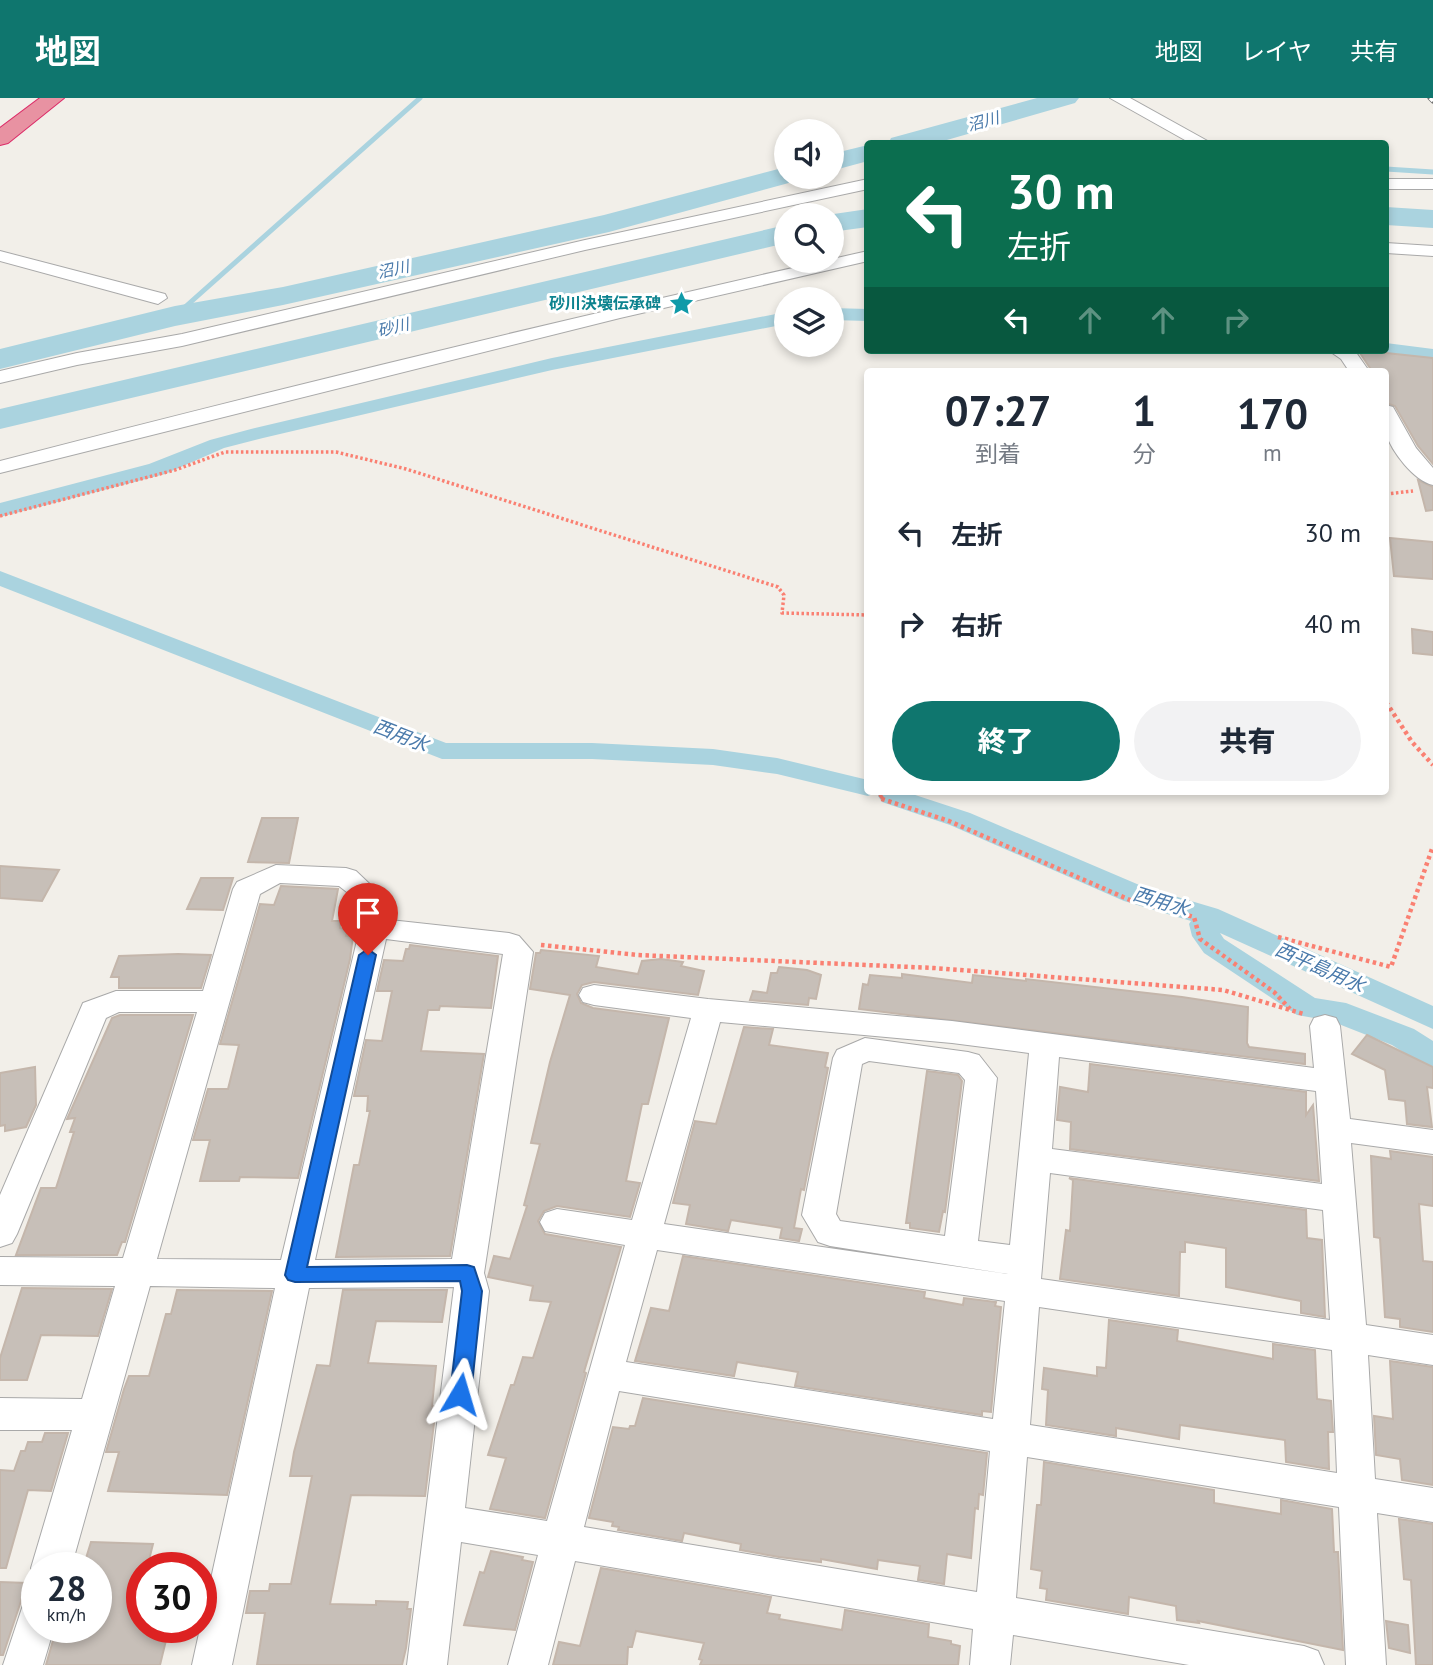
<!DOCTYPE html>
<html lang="ja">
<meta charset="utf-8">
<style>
:root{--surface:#fff;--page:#f2f2f3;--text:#1f2937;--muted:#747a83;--accent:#0f766e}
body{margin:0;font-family:"PT Sans","Noto Sans JP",sans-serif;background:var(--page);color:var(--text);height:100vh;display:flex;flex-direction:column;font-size:26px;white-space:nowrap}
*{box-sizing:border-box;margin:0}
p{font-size:23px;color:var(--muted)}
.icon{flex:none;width:38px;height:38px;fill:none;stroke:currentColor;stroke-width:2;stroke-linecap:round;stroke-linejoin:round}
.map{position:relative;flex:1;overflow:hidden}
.sheet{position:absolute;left:864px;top:270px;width:525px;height:427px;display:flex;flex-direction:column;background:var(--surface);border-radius:7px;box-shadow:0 4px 10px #0003}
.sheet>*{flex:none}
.guide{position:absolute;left:864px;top:42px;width:525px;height:214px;border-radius:7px;box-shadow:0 4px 10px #0003;background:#0b6e4f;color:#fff;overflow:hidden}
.buttons{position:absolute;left:774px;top:21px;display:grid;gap:14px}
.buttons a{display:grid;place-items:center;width:70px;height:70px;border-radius:50%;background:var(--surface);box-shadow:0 4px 10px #0003;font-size:35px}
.speed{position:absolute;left:21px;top:1454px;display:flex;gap:14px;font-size:35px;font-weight:700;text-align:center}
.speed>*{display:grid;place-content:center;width:91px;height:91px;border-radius:50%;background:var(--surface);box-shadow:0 4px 10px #0003;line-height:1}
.speed small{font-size:18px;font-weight:400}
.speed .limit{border:10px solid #d22;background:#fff;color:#111}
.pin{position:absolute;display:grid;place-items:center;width:60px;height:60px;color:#fff;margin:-72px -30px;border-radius:50% 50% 50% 0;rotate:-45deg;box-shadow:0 0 7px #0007}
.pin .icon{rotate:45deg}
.me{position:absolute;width:77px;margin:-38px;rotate:7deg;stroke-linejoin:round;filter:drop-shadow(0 0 5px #0008)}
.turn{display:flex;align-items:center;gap:24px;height:147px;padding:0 28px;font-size:32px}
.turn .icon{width:91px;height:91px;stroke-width:2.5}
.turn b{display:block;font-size:49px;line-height:60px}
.lanes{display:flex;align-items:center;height:66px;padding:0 28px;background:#0003;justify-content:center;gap:35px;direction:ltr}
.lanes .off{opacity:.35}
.eta{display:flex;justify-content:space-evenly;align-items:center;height:119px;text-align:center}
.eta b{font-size:42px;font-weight:800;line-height:49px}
.primary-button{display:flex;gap:14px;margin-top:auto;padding:14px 28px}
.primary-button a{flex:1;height:80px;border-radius:42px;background:var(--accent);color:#fff;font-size:28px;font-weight:800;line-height:80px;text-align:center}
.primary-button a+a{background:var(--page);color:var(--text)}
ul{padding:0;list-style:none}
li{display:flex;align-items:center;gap:21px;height:91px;padding:0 28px}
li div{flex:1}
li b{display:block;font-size:26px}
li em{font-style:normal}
header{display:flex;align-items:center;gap:42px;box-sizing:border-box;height:98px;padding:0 35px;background:var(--accent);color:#fff}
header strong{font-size:33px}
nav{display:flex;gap:38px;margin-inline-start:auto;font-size:24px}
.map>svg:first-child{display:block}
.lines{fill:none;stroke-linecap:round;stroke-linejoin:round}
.stream{stroke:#aad3df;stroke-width:5}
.canal{fill:#aad3df;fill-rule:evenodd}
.river{fill:#aad3df;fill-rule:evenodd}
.building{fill:#c7bfb8;stroke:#c4b6ab;stroke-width:2}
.minor-casing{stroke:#a9a9a9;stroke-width:2}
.highway-casing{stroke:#dc2a67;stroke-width:2}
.path-far1{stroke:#fa8072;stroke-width:3.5;stroke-dasharray:2.5 2.5;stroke-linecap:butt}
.path{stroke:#fa8072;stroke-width:4.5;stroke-dasharray:3.5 3.5;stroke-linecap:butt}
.minor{fill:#fff;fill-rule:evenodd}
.highway{fill:#e892a2;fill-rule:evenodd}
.rail-casing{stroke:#707070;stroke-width:5}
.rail{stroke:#fff;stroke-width:3.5;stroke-dasharray:10;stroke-linecap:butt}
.route{fill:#1a73e8;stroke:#114b97;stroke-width:2}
.labels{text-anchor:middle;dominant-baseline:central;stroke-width:6;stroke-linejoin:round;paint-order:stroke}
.far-water-label{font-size:16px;font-style:italic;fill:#4a7aab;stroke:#fff}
.far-culture-label{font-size:16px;font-weight:bold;fill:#0d838f;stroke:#fff;text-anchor:end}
.water-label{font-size:19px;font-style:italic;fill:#4a7aab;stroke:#fff}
</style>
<header>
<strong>地図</strong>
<nav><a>地図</a><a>レイヤ</a><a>共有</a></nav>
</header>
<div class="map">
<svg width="1433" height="1567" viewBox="0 0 1433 1567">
<rect width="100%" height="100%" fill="#f2efe9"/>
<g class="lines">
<path class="stream" d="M1386,71L1433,74
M175,218L420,0"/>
<path class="canal" d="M831,210L868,211V223L831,222Z
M786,214V226L552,272L263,340L224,350L165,376L0,419V405L149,366L210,342L251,331L552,260Z
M1386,245L1433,251V263L1379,255L1377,252H1386Z
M0,473L446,645H592L713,651L777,660L868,682V693H879L868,698L777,676L713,667L592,661H442L0,488Z
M881,693H903L970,715L1144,789L1218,811L1433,908V931L1220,835L1224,841L1315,900L1346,905L1414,931L1433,943V969L1422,966L1392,947L1331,923L1297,917L1204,855L1192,838L1189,826L1191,823L1124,803L950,727L882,704L878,698Z"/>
<path class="river" d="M1037,0H1079L1075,5L933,46H888L891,40Z
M868,47V63L831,73V56Z
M786,69V79H799L796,83L609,134L283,207L175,228L0,271V251L175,208L283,189L604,117Z
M1386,109L1433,112V130L1386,127Z
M868,111V129L831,134V117H827Z
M786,127V145L0,331V311Z"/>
</g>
<path class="building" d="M1358,252L1433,260V366L1418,348L1395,308L1386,305V273H1372Z
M1418,382L1433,389V412L1426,413Z
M1390,440L1433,444V481L1394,478Z
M1412,531L1433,534V557L1413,555Z
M262,720H298L289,765L248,764Z
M0,768L59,772L42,803L0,800Z
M201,780H233L223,812L187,811Z
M281,788L338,791L332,823H340V830L348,831L346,838H353L350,861L298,1080L240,1079L239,1083H200L210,1042H193L208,991H228L239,947L220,946L260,806L274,807Z
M410,847L498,858L491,910L440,908L439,912H428L421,953L484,956L450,1158L336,1159L354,1067H359L370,1013H367L368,998H354L366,942L382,943L392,893H377L384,862L403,863L406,851H409Z
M541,852L599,858L596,869L638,876L642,863L661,861L683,864L681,868L704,873L698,897L594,884L582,887L577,896L581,905L593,910L669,920L648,1006H642L626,1083L640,1085L630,1119L557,1108L544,1113L538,1123L545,1136L621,1149L584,1274L586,1275L545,1420L490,1411L506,1360L488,1357L511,1287H514L523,1259L533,1260L551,1204L530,1202L533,1188L488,1179L494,1158L510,1161L527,1108L524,1107L540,1046L531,1045L550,964L570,897L530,891L536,855H540Z
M178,856L211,857L201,890H119V879H111L119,858Z
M779,869L807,872L821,877L816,901L809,900L808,907L750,902L753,893L767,895L771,875H777Z
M902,876L972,885L973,877L1026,883V881L1182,899L1248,909L1247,945L1249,949L1305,956V966L859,911L863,886L868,887L870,877L902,880Z
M120,917H193L125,1144H122L117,1157H16L41,1090H56L74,1034H70L75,1020L67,1021L112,920Z
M744,929L773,931L769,947L828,955L825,969L828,970L804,1092L801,1091L794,1130L802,1131L799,1143L780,1140L782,1130L731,1122L728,1133L686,1126L690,1107L673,1105L695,1023L716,1026Z
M1367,937L1433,969V990L1427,989L1432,1029L1407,1026L1405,1003L1389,1001L1385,972L1352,956Z
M1090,966L1306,994V1017L1313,1007L1319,1083L1070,1051L1071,1024L1057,1022L1060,989L1088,994Z
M35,969L36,1007L26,1029L5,1033V1027L0,1028V975Z
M927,973L958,977L962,983L945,1114L943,1113L939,1134L910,1130V1125H906Z
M1390,1053L1433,1059V1108L1419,1106L1423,1163L1433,1164V1234L1400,1229V1221L1385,1219L1380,1140L1374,1139L1371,1058L1391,1061Z
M1069,1080L1306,1112L1307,1140L1322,1142L1325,1219L1301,1215V1203L1226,1189V1150L1185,1144V1154H1180L1179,1198L1060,1181L1066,1132L1070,1133L1073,1082Z
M683,1158L925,1194L924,1200L963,1207L964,1200L996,1204L995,1208L1001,1209L991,1314L982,1313V1317L795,1288L798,1274L737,1264L734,1278L635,1263L651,1210L669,1213Z
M22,1190L112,1191L98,1238L41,1237L27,1282H0V1260Z
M177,1192L272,1193L227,1397L108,1393L119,1354H106L124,1291L129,1278H149L166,1216H171Z
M343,1192H447L442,1224L376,1223L368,1265L436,1268L432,1308L436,1309L425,1398L351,1397L330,1506L376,1507V1503L408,1504L407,1511H411L406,1550L402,1567H257L265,1515H246L250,1493H269L270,1486H291L312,1378H290L294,1354L317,1267L330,1268Z
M1109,1222L1178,1232L1177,1243L1273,1261V1246L1315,1252L1317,1301L1331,1303L1333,1334H1328L1329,1371L1286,1364L1285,1342L1180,1327L1179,1341L1116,1330V1338L1046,1327L1048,1292L1042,1291L1044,1270L1097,1278V1269L1106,1270Z
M1390,1263L1433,1269V1387L1402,1382L1400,1361L1376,1357L1374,1318L1393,1321Z
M643,1300L987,1355L983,1397L979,1396L978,1411L975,1410L971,1460L947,1456L944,1486L918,1482L920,1468L878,1462L877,1471L821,1461V1464L779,1459L740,1452L741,1446L684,1435L682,1443L618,1432L619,1429L612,1428L613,1424L589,1420L613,1329L629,1331L630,1328H635Z
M45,1335H68L51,1393L28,1392L6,1470H0V1372L14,1373L21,1353H25L28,1344H42Z
M1044,1364L1214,1392V1405L1281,1416V1402L1332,1411L1334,1454H1338L1343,1552L1198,1523L1199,1525L1177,1522L1176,1508L1129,1499L1128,1516L1046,1502L1047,1491L1040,1490L1042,1473L1031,1471L1037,1407H1041Z
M1399,1421L1433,1426V1567H1416L1411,1482L1404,1481Z
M91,1444L153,1446L147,1470H142V1530H169L160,1567H46L54,1539H86L89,1530H96V1511L105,1479H96V1470H83Z
M491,1453L523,1459L522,1462L533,1464L515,1532L464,1527L480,1474L484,1475Z
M601,1470L771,1499L767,1515L780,1517L779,1521L842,1532L845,1512L929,1526L928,1539L951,1543V1546L960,1548L958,1567H700L702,1562L699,1561L704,1545L636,1533L632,1549H628L627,1567H553L559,1544L580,1548Z
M0,1484L27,1485L3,1557H0Z
M1386,1523L1408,1527L1410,1555L1389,1550Z"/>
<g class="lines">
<defs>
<path id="minor" d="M1110,0H1130L1213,46H1192Z
M868,81V91L585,152L182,248L77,267L0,285V273L77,255L182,236L585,142Z
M1386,81H1433V91H1386Z
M1386,145L1433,148V158L1386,155Z
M0,153L165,196L167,200L158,206L0,163Z
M868,153V163L620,220L0,375V363C288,288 581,217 868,153Z
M1328,252L1355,253L1369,273H1349L1341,261Z
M1386,307L1393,309L1416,350L1433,370V387C1414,383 1391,353 1386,335C1384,327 1386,315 1386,307Z
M276,767L346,770L356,773L377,793L369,814L381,821L509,835L519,838L533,854L484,1175L489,1193L465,1410L547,1423L625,1147L545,1133L540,1124L545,1115L557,1111L632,1122L691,920L594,907L583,904L579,897L583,890L594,887L708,901L952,923L1314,970L1310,928L1314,920L1325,917L1336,920L1340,928L1350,1021L1433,1032V1056L1351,1045L1366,1227L1433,1237V1267L1368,1257L1375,1381L1433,1390V1424L1377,1415L1386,1567H1346L1339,1409L1027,1359L1016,1500L1304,1548L1318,1553L1324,1567H1189L1013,1537L1010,1567H970L973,1531L575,1463L548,1567H508L538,1457L461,1444L447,1567H407L454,1189L309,1190L232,1567H192L275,1190L150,1188L71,1470H37V1482L31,1470L72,1332H0V1300L82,1301L115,1188L0,1187V1159L123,1160L197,914H119L106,920L17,1136L12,1145L0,1149V1097L83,905L116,893H203L233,791L237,784ZM280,785L339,788L348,795L339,817L343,824L359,834L281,1162L157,1161L260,796ZM386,841L503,856L452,1161L315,1162ZM720,924L952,945L1029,955L1010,1147L978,1143L997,980L979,957L968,954L865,940L837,952L833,960L802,1117L818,1144L830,1148L1008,1176L664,1126ZM1059,959L1316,993L1322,1086L1052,1051ZM869,963L959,975L965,982L945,1138L840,1123L836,1116L862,966ZM1050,1075L1323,1112L1330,1222L1041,1181ZM657,1152L1005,1203L993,1321L626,1264ZM1039,1209L1332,1252L1337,1375L1030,1327ZM619,1293L990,1353L977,1494L584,1429Z
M37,1501V1530H54L43,1567H3L23,1507Z"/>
<path id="highway" d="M40,0H64L8,45L0,47V30Z"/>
</defs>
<use href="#minor" class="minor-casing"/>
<use href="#highway" class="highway-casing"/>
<path class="path-far1" d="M1386,396L1413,393
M0,418L175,372L225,354H336L406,371L778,489L784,497L782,515L868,517"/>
<path class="path" d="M1386,604L1412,644L1433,667
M888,693L879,700L949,723L1130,802L1194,819L1200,841L1274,894L1290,911
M1278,839L1391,869L1433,748
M541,847L638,857L934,870L1223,892L1304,916"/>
<use href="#minor" class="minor"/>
<use href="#highway" class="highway"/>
<defs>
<path id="rail" d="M1430,0L1433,3"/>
</defs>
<use href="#rail" class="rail-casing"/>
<use href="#rail" class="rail"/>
</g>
<path class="route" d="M368,851L376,857L307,1169L467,1167L474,1169L482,1193L471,1296L468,1302L460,1304L453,1302L450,1296L462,1193L460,1183L295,1184L288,1182L285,1177L359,857Z"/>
<defs>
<symbol id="sight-bare" viewBox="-9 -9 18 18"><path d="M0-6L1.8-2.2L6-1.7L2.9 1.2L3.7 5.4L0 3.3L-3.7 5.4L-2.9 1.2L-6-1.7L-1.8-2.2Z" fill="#0f9aa8" stroke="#fff" stroke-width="2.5" paint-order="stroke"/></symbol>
</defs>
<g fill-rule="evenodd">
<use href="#sight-bare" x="664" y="188" width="35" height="35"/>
</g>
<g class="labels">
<g class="far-water-label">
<text transform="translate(983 23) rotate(-15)">沼川</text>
<text transform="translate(393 171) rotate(-12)">沼川</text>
<text transform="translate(393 229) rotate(-13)">砂川</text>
</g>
<g class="far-culture-label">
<text x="661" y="205">砂川決壊伝承碑</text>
</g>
<g class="water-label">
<text transform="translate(401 637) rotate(21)">西用水</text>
<text transform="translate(1161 803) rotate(17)">西用水</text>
<text transform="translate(1320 869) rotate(24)">西平島用水</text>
</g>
</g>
</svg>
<div class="buttons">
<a><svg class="icon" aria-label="sound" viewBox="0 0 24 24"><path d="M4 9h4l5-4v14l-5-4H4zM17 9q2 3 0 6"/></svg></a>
<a><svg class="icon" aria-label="search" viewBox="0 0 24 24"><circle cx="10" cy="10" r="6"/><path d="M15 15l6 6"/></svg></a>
<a><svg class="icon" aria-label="layers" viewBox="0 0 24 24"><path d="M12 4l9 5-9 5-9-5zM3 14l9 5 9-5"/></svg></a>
</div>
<div class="speed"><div>28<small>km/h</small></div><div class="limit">30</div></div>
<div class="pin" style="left:368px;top:857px;background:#d93025"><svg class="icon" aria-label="arrive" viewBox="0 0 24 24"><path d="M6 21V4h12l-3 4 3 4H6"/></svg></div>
<svg class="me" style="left:460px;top:1296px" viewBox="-20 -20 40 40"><path d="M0-17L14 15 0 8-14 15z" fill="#1a73e8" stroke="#fff" stroke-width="4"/></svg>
<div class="guide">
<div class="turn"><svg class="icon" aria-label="left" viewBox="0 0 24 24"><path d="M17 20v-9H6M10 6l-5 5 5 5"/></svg><div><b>30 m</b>左折</div></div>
<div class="lanes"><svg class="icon" aria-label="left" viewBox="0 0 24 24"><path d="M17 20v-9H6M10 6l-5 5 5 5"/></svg><svg class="icon off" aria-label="ahead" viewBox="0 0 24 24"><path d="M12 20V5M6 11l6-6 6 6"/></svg><svg class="icon off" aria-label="ahead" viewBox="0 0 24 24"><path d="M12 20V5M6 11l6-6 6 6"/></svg><svg class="icon off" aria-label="right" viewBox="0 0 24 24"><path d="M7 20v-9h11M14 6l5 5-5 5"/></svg></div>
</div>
<section class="sheet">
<div class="eta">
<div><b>07:27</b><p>到着</p></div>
<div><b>1</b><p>分</p></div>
<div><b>170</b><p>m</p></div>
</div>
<ul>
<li><svg class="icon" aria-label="left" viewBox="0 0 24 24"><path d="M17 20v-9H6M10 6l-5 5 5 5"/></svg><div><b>左折</b></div><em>30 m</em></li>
<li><svg class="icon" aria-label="right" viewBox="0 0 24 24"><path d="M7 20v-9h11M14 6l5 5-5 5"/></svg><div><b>右折</b></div><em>40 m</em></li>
</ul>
<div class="primary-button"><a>終了</a><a>共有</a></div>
</section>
</div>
